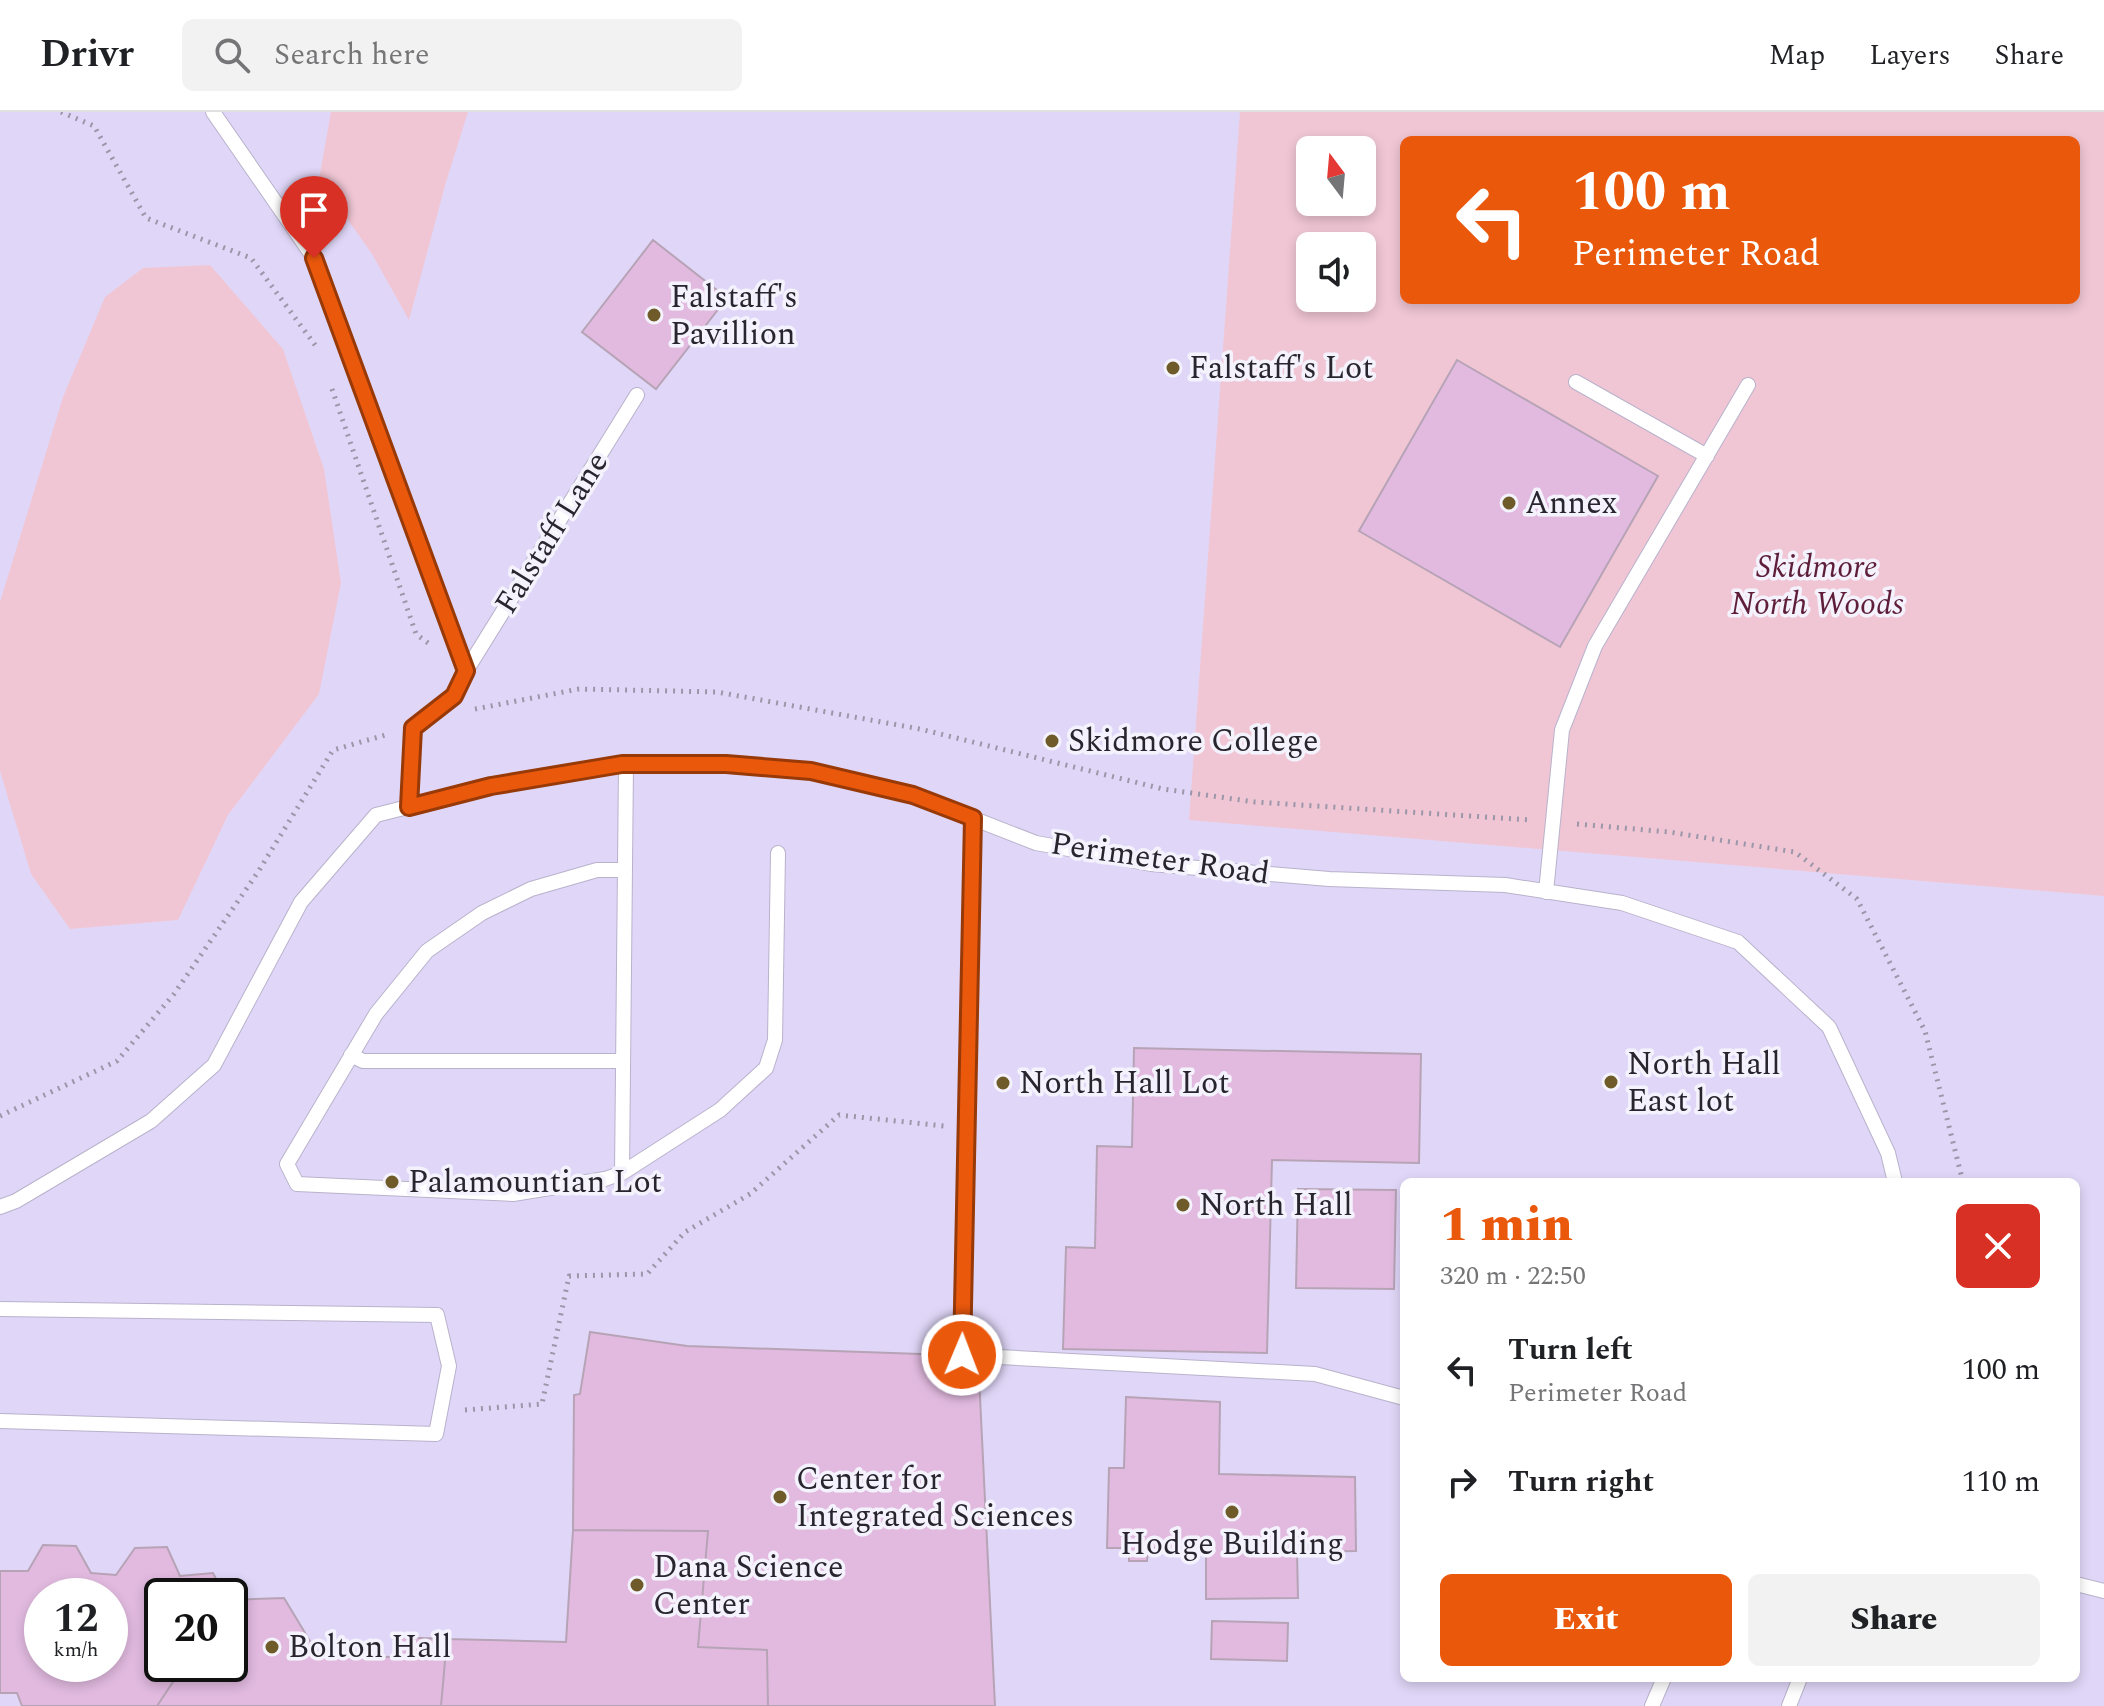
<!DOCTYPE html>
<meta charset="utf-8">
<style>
:root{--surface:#fff;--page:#f2f2f2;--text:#202124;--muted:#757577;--line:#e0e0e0;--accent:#ea580c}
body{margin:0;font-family:Spectral,serif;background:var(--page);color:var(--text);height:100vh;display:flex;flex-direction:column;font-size:30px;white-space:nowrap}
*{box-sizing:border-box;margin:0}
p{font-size:26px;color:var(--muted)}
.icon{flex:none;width:44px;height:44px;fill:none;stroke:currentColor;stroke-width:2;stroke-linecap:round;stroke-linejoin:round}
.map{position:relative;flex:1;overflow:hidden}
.drawer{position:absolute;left:1400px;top:1066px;width:680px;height:504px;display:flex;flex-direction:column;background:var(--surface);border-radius:12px;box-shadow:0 4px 12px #0003}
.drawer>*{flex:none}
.top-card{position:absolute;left:1400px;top:24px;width:680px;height:168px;border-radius:12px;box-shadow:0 4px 12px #0003;background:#ea580c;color:#fff;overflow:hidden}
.needle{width:52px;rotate:344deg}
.buttons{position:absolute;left:1296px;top:24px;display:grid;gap:16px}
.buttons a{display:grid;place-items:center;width:80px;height:80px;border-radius:12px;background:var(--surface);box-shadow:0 4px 12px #0003;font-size:40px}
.speed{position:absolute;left:24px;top:1466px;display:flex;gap:16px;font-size:40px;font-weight:700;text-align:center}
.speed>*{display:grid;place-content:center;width:104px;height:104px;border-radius:50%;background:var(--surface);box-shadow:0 4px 12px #0003;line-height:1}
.speed small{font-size:20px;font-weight:400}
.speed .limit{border:4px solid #111;border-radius:12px;background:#fff;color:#111}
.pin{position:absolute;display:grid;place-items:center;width:68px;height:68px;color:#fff;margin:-82px -34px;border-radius:50% 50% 50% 0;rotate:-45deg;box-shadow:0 0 8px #0007}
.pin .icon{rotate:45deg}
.me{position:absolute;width:88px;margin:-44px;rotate:1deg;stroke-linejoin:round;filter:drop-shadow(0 0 6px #0008)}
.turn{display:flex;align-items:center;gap:28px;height:168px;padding:0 40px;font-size:36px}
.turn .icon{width:104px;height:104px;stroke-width:2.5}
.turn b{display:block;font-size:56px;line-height:68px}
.round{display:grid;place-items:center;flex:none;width:84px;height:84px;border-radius:12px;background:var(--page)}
.summary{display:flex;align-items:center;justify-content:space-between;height:136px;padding:0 40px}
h1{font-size:48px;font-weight:800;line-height:60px;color:var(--accent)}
.cta{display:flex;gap:16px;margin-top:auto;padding:16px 40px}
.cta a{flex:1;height:92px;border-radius:12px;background:var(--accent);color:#fff;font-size:32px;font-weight:800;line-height:92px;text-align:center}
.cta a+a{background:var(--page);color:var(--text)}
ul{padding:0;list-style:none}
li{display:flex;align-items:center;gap:24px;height:112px;padding:0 40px}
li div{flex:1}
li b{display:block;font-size:30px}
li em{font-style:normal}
header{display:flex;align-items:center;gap:48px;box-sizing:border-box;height:112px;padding:0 40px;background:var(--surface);border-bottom:2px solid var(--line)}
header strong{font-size:38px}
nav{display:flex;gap:44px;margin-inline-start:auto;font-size:28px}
.search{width:560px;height:72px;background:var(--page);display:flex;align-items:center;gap:20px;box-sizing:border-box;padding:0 28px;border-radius:12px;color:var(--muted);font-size:30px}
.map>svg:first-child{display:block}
.built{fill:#e0d7f8;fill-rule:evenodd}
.green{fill:#f0c6d4;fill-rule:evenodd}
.building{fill:#e2bae0;stroke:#b7a3b6;stroke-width:2;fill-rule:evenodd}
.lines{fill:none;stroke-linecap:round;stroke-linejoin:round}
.lane-casing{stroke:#b9b2cb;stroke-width:16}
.path{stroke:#9b96a9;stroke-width:5;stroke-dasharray:2 6;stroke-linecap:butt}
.lane{stroke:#fff;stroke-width:14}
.route-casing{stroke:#983908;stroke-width:20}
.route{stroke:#ea580c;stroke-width:14}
.poi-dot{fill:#6f5b2a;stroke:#f4f2fc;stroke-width:3}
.labels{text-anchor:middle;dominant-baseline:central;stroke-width:7;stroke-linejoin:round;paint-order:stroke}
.poi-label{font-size:32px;fill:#28252f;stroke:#f4f2fc;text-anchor:start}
.street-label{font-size:32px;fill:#28252f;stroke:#f4f2fc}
.park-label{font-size:32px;font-style:italic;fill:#5e1e39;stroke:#f4f2fc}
</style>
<header>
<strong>Drivr</strong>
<div class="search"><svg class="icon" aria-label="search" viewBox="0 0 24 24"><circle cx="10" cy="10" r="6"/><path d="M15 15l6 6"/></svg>Search here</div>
<nav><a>Map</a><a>Layers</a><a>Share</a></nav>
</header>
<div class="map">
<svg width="2104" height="1594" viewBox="0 0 2104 1594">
<rect width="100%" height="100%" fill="#e8e2fb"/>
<path class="built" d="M0,0H2104V1594H0ZM1404,28H2076V188H1404ZM1310,38H1362V90H1310ZM1310,134H1362V186H1310ZM1404,1070H2076V1566H1404ZM42,1484H110V1552H42ZM162,1484H230V1552H162Z"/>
<path class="green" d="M331,0H468L446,70L409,208L372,142L319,67Z
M1240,0H2104V784L1189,708ZM1404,28H2076V188H1404ZM1310,38H1362V90H1310ZM1310,134H1362V186H1310Z
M210,153L283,237L324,357L341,471L319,582L228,703L178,808L70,817L31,762L0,659V490L63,285L105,185L143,156Z"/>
<path class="building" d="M653,128L727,186L656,277L582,220Z
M1457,248L1658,364L1560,535L1359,419Z
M1134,936L1421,942L1419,1051L1272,1048L1267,1241L1063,1237L1066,1135L1095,1136L1097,1034L1132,1035Z
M1298,1077L1396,1078L1394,1177L1296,1176Z
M590,1220L687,1234L978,1244L995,1594H768L767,1538L698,1535L708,1419L573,1418L574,1283L580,1282Z
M1126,1285L1220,1290L1219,1362L1355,1365L1356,1439L1297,1440L1298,1486L1206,1487V1438L1148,1436L1147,1449H1129V1436H1107L1109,1356H1124Z
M573,1418L708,1419L698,1535L767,1538L768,1594H441L447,1527L566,1530Z
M43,1433L76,1434L91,1461L116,1463L135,1436L167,1435L180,1464L213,1461L225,1484H162V1552H185L157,1594H22L17,1581H0V1459H28ZM42,1484H110V1552H42Z
M284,1486L319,1544L395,1545L396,1525L447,1527L441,1594H157L185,1552H230V1488Z
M1212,1509L1288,1511L1287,1549L1211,1547Z"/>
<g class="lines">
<defs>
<path id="lane" d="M213,0L314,146L466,559L454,584L413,616L409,695
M1576,270L1707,344
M466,559L637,283
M973,706L962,1243L1315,1262L1404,1286
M625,758H597L531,777L482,801L427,839L376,902L287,1052L297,1072L513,1082L605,1067L622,1061L626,652
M1546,780L1562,618L1595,534L1748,273
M351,943L363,949H623
M622,1061L720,998L766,956L775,928L778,741
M0,1095L16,1089L151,1009L214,953L301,790L376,703L491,674L626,652H726L811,659L913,683L1036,731L1151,752L1329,767L1505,773L1622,791L1738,830L1829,915L1888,1041L1895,1070
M0,1197L437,1203L449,1254L436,1322L0,1309
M2076,1472L2104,1479
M1652,1594L1664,1566
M1789,1594L1800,1566"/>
</defs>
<use href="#lane" class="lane-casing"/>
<path class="path" d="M61,0L94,14L146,106L251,146L318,237
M332,277L416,522L428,531
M475,597L579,577L717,580L920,617L1163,677L1255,690L1531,708
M1577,712L1669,720L1795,740L1857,787L1925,919L1963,1070
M0,1004L117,949L174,882L258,760L333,638L389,622
M465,1298L542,1292L569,1164L647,1162L685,1120L750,1082L839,1003L944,1014"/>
<use href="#lane" class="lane"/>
</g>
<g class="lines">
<defs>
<path id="route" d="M314,146L466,559L454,584L413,616L409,695L491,674L622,652H726L811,659L913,683L973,706L962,1243"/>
</defs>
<use href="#route" class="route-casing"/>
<use href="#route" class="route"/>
</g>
<g class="poi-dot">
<circle cx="654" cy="203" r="8"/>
<circle cx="1173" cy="256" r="8"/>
<circle cx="1509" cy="391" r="8"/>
<circle cx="1052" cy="629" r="8"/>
<circle cx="1611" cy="970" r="8"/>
<circle cx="1003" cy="971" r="8"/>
<circle cx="392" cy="1070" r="8"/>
<circle cx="1183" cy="1093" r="8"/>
<circle cx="780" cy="1385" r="8"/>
<circle cx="1232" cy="1400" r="8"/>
<circle cx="637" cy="1473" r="8"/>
<circle cx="272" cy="1535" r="8"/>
</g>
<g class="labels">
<g class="poi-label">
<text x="670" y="185">Falstaff's<tspan x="670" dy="37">Pavillion</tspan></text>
<text x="1189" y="256">Falstaff's Lot</text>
<text x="1525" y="391">Annex</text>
<text x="1068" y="629">Skidmore College</text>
<text x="1627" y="952">North Hall<tspan x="1627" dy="37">East lot</tspan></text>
<text x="1019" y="971">North Hall Lot</text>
<text x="408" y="1070">Palamountian Lot</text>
<text x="1199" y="1093">North Hall</text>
<text x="796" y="1367">Center for<tspan x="796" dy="37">Integrated Sciences</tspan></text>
<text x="1232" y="1432" text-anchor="middle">Hodge Building</text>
<text x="653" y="1455">Dana Science<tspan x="653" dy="37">Center</tspan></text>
<text x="288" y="1535">Bolton Hall</text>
</g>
<g class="street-label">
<text transform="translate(552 421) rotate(-58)">Falstaff Lane</text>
<text transform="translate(1160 747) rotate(8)">Perimeter Road</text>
</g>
<g class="park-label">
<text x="1817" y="455">Skidmore<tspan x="1817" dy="37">North Woods</tspan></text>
</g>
</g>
</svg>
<div class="buttons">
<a><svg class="needle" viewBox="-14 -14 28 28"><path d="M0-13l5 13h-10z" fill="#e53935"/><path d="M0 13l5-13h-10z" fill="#757577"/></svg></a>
<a><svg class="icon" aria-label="sound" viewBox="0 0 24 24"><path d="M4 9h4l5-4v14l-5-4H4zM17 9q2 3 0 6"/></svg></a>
</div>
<div class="speed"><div>12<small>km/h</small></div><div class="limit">20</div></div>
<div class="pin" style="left:314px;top:146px;background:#d93025"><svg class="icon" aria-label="arrive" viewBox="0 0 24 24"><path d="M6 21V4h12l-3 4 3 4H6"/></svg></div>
<svg class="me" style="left:962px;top:1243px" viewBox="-20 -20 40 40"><circle r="17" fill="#ea580c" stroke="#fff" stroke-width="3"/><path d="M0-11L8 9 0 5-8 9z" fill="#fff"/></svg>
<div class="top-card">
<div class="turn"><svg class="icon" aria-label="left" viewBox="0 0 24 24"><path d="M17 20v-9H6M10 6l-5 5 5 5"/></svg><div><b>100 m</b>Perimeter Road</div></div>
</div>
<section class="drawer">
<div class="summary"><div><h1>1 min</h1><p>320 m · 22:50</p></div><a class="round" style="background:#d93025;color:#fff"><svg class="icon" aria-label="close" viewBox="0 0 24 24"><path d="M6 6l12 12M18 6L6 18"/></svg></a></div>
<ul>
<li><svg class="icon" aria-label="left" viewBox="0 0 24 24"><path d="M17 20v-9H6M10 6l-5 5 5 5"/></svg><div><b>Turn left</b><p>Perimeter Road</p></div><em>100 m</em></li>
<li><svg class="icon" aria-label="right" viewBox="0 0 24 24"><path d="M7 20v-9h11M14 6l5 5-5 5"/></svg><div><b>Turn right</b></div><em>110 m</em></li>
</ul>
<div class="cta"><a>Exit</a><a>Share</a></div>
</section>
</div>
